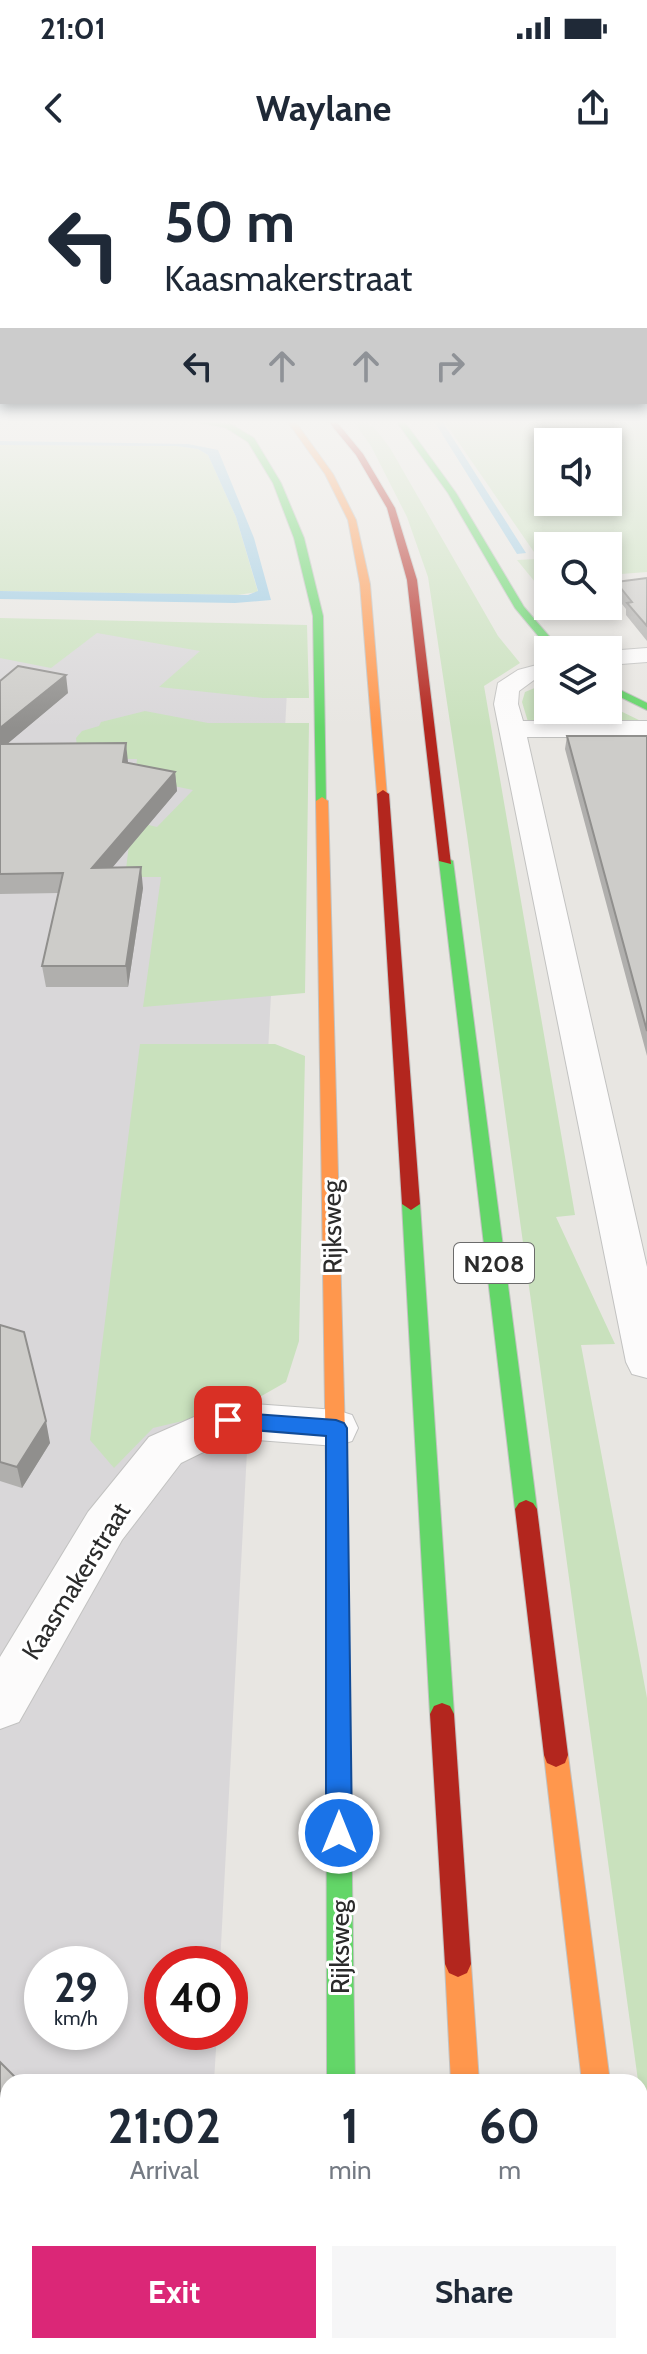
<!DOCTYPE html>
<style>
:root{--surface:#fff;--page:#f6f6f7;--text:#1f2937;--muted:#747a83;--accent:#db2777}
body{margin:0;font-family:Cabin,sans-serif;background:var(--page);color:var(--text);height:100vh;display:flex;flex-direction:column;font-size:30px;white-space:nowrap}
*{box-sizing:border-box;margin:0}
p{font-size:26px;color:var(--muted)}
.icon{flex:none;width:44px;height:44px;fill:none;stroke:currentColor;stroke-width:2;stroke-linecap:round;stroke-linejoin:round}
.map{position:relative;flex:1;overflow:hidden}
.panel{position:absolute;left:0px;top:1914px;width:648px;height:280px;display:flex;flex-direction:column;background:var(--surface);border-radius:24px 24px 0 0;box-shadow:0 4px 12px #0003}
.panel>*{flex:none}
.hud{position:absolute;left:0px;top:0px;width:648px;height:244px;box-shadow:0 4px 12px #0003;background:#fff;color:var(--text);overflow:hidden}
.buttons{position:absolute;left:534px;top:268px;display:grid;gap:16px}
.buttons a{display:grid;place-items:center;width:88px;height:88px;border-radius:0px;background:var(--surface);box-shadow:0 4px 12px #0003;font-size:40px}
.speed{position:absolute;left:24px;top:1786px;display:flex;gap:16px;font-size:40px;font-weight:700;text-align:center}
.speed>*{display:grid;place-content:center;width:104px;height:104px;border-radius:50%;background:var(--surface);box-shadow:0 4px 12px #0003;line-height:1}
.speed small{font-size:20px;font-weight:400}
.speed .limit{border:12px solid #d22;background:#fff;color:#111}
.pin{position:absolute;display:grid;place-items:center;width:68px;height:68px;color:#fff;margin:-34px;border-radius:16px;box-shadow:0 4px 12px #0006}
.me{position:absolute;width:88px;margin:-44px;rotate:0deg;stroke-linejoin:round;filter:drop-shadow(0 0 6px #0008)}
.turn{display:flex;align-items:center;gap:28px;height:168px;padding:0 32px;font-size:36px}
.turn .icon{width:104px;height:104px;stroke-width:2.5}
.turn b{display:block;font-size:56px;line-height:68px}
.lanes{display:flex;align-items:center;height:76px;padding:0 32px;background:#0003;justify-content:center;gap:40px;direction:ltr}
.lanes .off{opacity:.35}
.eta{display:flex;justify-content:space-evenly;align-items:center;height:136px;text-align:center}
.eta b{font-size:48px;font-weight:700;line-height:56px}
.primary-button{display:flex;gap:16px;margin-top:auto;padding:16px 32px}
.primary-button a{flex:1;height:92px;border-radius:0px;background:var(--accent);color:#fff;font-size:32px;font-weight:700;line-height:92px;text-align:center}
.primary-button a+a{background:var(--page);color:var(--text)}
.status{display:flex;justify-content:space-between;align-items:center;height:56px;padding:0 40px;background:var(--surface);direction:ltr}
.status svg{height:22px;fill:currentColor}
header{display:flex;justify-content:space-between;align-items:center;height:104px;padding:0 32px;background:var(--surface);font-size:36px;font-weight:700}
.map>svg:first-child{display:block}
.industrial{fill:#d9d7d9;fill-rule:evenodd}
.green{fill:#c9e1bd;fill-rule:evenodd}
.water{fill:#9bcbe4}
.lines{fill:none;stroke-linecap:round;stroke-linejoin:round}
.street-casing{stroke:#c2c2c1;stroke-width:2}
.fast-casing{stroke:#c2c2c1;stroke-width:2}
.slow-casing{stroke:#c2c2c1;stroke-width:2}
.jam-casing{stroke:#c2c2c1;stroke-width:2}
.street{fill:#fcfbfb;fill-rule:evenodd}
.fast{fill:#63d668;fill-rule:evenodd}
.slow{fill:#ff974d;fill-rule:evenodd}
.jam{fill:#b3261e;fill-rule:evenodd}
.wall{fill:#b0afad}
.shaded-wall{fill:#908f8d}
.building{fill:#cdccc9;stroke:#908f8d;stroke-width:2}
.route{fill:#1a73e8;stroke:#114b97;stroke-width:2}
.labels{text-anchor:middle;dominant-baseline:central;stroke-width:6;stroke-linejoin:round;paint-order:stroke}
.shield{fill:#fff;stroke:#6b6b6b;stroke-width:2}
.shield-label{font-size:24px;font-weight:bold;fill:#2b2b2b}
.street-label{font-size:26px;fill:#2b2b2b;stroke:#fff}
</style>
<div class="status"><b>21:01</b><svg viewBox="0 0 49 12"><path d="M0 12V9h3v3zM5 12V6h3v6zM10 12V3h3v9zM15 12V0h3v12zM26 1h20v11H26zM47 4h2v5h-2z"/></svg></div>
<header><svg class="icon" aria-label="back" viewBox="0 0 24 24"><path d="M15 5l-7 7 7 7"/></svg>Waylane<svg class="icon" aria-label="share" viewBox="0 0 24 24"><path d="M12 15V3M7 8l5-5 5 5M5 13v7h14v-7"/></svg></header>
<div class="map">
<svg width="647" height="2194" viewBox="0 0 647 2194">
<rect width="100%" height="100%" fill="#e8e6e2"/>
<path class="industrial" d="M0,463L290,474L220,1804H162V1872H217L214,1922H8V2186H200V2194H0ZM42,1804H110V1872H42Z"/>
<path class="green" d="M353,261H367L369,266H373L390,288L498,476L520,503L484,526L575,1055L556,1057L615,1184L581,1185L647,1538V1986L467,675L428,417L407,357L371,286Z
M444,261H644L647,264V412L608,415V386H548V421L535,422L517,400L536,399L534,392ZM548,282H608V342H548Z
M0,285L176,286L198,289L208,295L236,357L258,432L237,435L0,431Z
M0,458L307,465L309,538H263L159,527L200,491L97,473L51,508L0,498Z
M542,525H548V550H608V545L643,562L529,565L522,542L525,532Z
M145,551L208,563H309L305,833L143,847L161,717H125L132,661L157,667L193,630L135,618L137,599H64L77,586L76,578L82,571L99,566L101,562Z
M140,884H275L305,896L299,1181L286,1222L242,1247L153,1268L114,1308L90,1280Z"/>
<path class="water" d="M434,261H442L526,393L517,394Z
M0,281L188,284L218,290L254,378L271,440L235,443L0,439V431L248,435L258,431L236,357L208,295L198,289L176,286L0,285Z"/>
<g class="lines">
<defs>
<path id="street" d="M647,488V502L608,505V491Z
M548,502V516L534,520L519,531L518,544L523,561H647V577H527L647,1107V1218L632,1214L626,1202L494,544L498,523L518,510Z
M228,1242L336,1250L352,1255L358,1268L352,1281L336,1286L232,1278L181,1303L122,1380L19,1562L0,1569V1497L88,1352L149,1277Z"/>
<path id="fast" d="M193,261L231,264L254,278L281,323L304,378L323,456L326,644L316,641L313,456L294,378L273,323L248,282L226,268Z
M396,261H404L456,333L524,447L561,490H550L515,448L448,333Z
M608,524L647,543V550L608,531Z
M446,697L453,701L537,1349L533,1355L526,1358L519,1355L515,1349L439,701Z
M411,1038L420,1044L454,1554L450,1562L442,1565L434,1562L430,1554L402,1044Z
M336,1305L343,1307L346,1313L355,1922H327L326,1313L329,1307Z
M640,2175L646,2194H614L613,2186H640Z
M466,2186H498V2194H466Z"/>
<path id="slow" d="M287,261H295L333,314L356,360L370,424L387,637L377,634L360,424L348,360L325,314Z
M322,637L328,641L346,1313L343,1319L336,1321L329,1319L326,1313L316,641Z
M556,1583L565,1587L568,1595L610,1922H582L544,1595L547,1587Z
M458,1791L467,1795L471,1804L479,1922H451L445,1804L449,1795Z
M326,2186H358V2194H326Z"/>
<path id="jam" d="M328,261H336L363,294L395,348L417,420L451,704L439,701L407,420L387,348L356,295Z
M383,630L389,634L420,1044L411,1050L402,1044L377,634Z
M526,1340L533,1343L537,1349L568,1595L565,1603L556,1607L547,1603L544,1595L515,1349L519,1343Z
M442,1543L450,1546L454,1554L471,1804L467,1813L458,1817L449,1813L445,1804L430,1554L434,1546Z"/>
</defs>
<use href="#street" class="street-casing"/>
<use href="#fast" class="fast-casing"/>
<use href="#slow" class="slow-casing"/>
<use href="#jam" class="jam-casing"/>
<use href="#street" class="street"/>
<use href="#fast" class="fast"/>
<use href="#slow" class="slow"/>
<use href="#jam" class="jam"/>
</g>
<path class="wall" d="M647,418V481L626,455V449L614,434L616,422Z
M0,521L68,533L7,584L128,603L175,612L177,631L112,708L143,728L128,827H46L42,806L59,733L0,734Z
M567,576H647V896L565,589Z
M0,1165L50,1283L22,1328L0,1321Z"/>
<path class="shaded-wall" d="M66,515L68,533L0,590V568Z
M126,583L128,602H123Z
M175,612L177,631L95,728L92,708Z
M141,707L143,728L128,827L126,806Z
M46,1261L50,1283L22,1328L17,1307Z
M110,2186H115L116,2194H110Z"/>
<path class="building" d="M647,418V466L627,443L632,442L616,422Z
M18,506L66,515L0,568V521Z
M567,576H647V871Z
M126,583L123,602L175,612L92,708L141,707L126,806H42L63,713L0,714V584Z
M0,1165L24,1172L46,1261L17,1307L0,1302Z
M0,1902L20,1922H8V2186H110V2194H0Z"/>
<linearGradient id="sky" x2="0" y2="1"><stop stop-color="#89bde6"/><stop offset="0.46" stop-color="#f5f4f2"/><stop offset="1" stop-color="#f5f4f2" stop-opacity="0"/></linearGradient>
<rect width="647" height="568" fill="url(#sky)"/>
<path class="route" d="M228,1252L336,1260L344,1263L347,1268L352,1673L348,1682L339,1686L330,1682L326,1673V1276L228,1268L220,1266L217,1260L220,1255Z"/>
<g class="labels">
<rect class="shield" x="454" y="1083" width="80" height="40" rx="6"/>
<g class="shield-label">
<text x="494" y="1103">N208</text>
</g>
<g class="street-label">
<text transform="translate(332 1067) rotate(-91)">Rijksweg</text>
<text transform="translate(76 1421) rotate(-58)">Kaasmakerstraat</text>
<text transform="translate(340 1787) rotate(-90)">Rijksweg</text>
</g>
</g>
</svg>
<div class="buttons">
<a><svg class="icon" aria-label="sound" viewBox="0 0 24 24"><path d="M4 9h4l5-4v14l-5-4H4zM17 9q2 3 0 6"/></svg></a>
<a><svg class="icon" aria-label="search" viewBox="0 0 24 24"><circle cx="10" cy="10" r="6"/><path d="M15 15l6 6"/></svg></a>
<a><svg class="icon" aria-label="layers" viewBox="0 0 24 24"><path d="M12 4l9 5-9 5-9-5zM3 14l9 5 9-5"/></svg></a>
</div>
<div class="speed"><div>29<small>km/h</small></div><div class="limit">40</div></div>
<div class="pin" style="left:228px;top:1260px;background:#d93025"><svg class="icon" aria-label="arrive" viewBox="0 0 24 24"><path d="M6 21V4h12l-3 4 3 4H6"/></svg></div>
<svg class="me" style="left:339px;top:1673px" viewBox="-20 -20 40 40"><circle r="17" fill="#1a73e8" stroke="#fff" stroke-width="3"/><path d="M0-11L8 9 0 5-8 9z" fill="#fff"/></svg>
<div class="hud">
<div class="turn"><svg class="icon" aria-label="left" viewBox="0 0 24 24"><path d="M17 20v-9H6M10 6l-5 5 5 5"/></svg><div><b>50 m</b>Kaasmakerstraat</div></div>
<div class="lanes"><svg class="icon" aria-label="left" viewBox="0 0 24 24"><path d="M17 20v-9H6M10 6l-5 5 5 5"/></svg><svg class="icon off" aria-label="ahead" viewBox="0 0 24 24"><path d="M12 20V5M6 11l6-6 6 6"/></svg><svg class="icon off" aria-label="ahead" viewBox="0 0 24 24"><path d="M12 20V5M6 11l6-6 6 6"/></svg><svg class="icon off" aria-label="right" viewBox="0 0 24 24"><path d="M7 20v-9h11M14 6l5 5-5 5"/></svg></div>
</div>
<section class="panel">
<div class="eta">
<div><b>21:02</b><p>Arrival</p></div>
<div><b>1</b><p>min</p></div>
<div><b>60</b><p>m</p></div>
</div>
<div class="primary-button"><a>Exit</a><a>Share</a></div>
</section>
</div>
